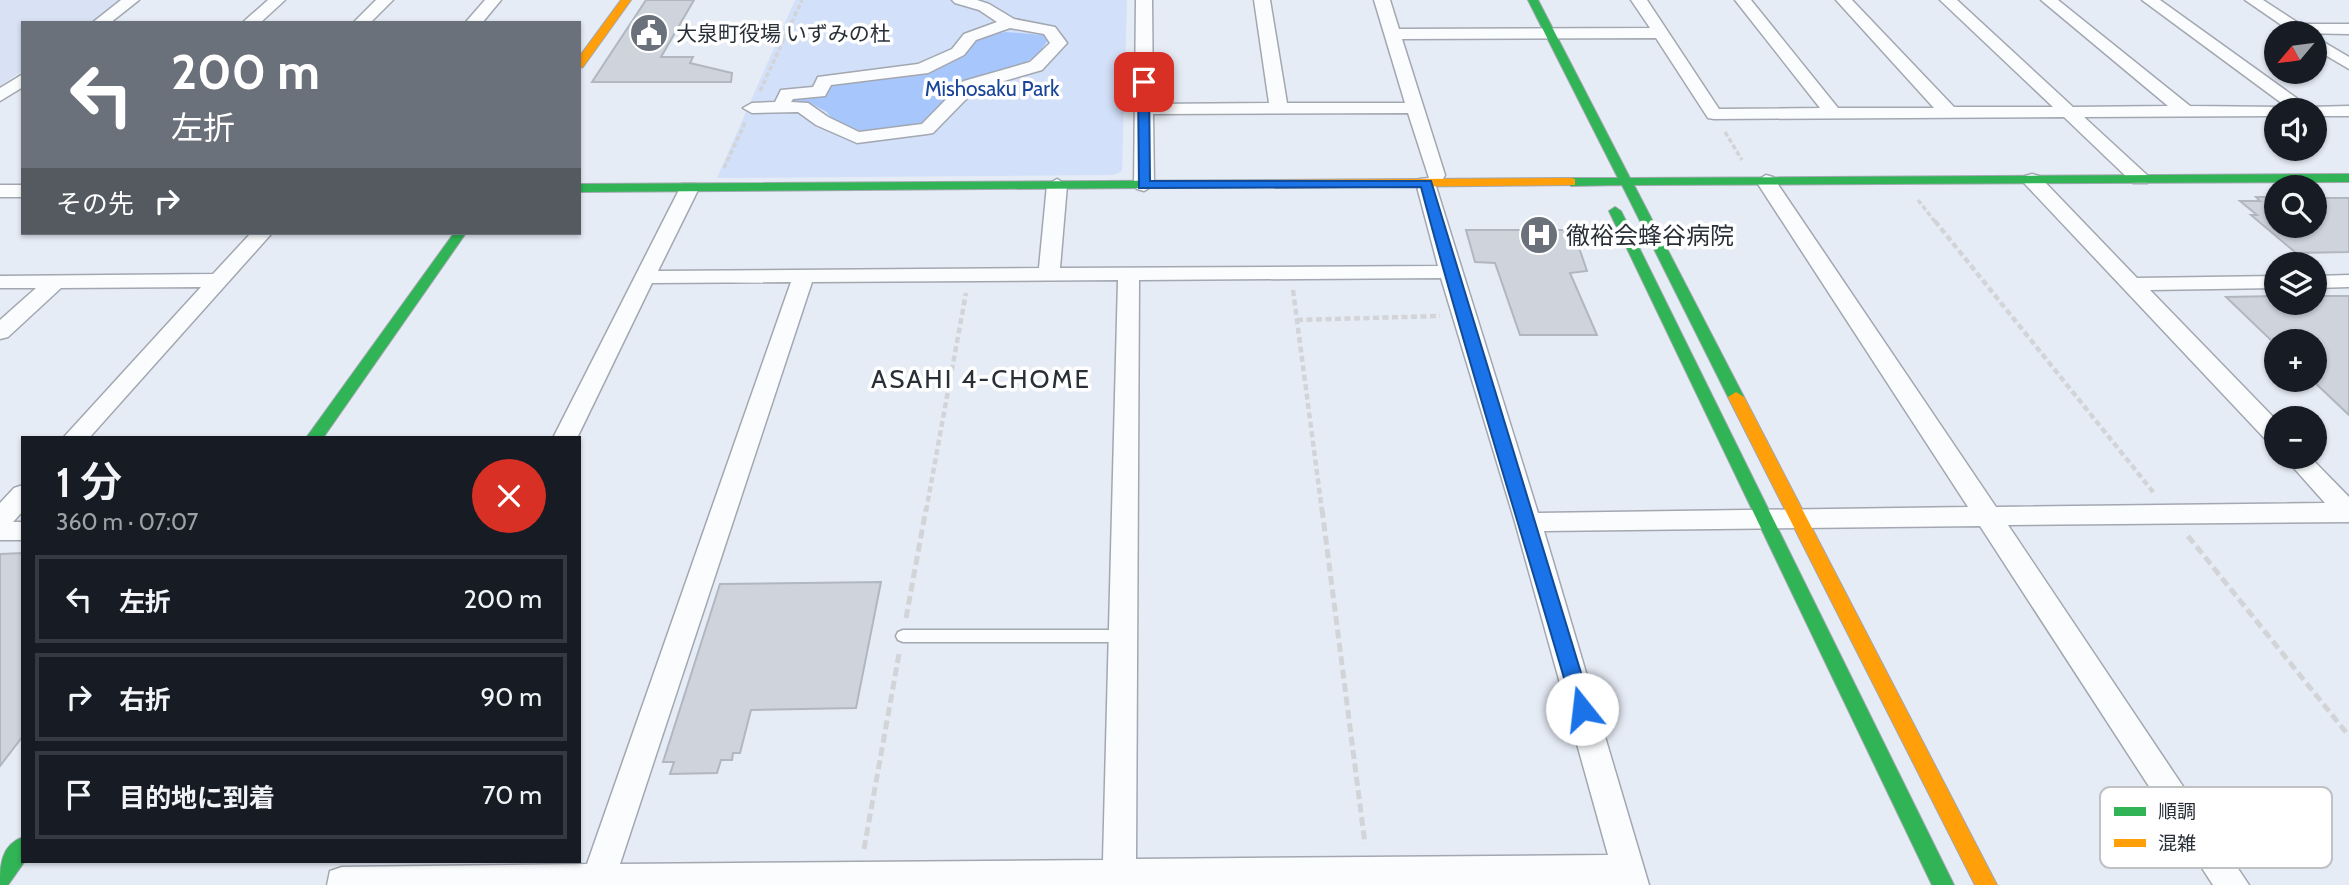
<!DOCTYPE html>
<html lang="ja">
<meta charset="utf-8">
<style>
:root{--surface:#171b24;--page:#20242c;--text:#f1f3f6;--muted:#9ea1a6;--line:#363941}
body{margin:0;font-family:Cabin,"Noto Sans JP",sans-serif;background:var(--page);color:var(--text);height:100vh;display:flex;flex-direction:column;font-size:26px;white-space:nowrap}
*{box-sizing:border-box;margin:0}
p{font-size:23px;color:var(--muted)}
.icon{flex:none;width:38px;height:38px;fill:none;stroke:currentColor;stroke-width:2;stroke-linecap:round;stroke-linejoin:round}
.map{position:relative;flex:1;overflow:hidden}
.sheet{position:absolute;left:21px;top:436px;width:560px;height:427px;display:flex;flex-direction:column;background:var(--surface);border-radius:0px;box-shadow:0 2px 5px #0004}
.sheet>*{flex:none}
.banner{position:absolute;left:21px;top:21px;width:560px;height:214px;border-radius:0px;box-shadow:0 2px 5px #0004;background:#6b717a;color:#fff;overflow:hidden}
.needle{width:46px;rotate:241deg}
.buttons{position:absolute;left:2264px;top:21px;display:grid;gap:14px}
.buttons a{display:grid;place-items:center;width:63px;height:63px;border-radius:50%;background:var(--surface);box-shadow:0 2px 5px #0004;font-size:35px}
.pin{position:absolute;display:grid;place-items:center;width:60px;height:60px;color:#fff;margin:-30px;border-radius:14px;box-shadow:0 4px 10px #0006}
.me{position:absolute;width:77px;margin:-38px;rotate:344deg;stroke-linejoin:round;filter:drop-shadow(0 0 5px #0008)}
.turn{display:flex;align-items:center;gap:24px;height:147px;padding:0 35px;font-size:32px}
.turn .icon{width:91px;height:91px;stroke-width:2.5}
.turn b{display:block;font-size:49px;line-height:60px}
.then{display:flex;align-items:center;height:66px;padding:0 35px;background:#0003;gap:14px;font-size:26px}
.round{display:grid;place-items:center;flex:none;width:74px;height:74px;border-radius:37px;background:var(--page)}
.head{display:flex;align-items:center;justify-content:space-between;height:119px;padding:0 35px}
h1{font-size:42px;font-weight:600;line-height:52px}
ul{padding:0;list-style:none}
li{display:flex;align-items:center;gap:21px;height:88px;margin:0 14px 10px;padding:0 21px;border:4px solid var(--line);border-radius:0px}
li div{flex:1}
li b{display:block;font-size:26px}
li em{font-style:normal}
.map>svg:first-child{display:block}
.built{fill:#d8e2f4}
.green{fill:#d3e0f9}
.water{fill:#a7c6fc}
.building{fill:#ced3dc;stroke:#b1b7bf;stroke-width:2}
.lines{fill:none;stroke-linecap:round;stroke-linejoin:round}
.lane-casing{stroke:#a2a7b0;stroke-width:3}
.street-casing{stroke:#a2a7b0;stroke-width:3}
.fast-casing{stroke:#a2a7b0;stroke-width:2}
.slow-casing{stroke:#a2a7b0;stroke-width:2}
.path-far2{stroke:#d2d4d7;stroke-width:3.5;stroke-dasharray:5 2.5;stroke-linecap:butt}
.path-far1{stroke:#d2d4d7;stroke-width:4.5;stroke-dasharray:6 3.5;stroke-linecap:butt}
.path{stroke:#d2d4d7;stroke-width:5;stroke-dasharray:9 4.5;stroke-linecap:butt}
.lane{fill:#fbfcfe;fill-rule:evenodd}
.street{fill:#fbfcfe;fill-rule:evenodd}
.fast{fill:#30b455;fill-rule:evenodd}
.slow{fill:#ff9f0a;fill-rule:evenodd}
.route{fill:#1a73e8;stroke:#114b97;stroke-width:2}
.labels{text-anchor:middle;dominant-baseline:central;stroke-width:7;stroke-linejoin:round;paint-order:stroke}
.far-poi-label{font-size:21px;fill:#292f37;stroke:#fff;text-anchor:start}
.far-park-label{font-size:21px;fill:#1a4599;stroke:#fff}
.poi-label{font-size:24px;fill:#292f37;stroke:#fff;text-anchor:start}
.neighbourhood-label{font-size:26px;letter-spacing:2px;fill:#292f37;stroke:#fff}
.key{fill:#fff;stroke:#bfc1c3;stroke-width:2}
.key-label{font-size:19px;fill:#292f37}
</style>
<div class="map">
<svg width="2349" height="885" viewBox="0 0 2349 885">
<rect width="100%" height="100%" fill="#e6ecf6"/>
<path class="built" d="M0,0H122L89,23H23V70L0,86Z"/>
<path class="green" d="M795,0H1127L1122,171L1114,175L717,178Z"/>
<path class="water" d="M1005,32L1043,35L1049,38L1037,56L1009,71L976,77L956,88L948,105L924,123L890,132L862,131L835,123L827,112L812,104H790L794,95L827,82L924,72L976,39Z"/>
<path class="building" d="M646,0H694L661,57H693L690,63L732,73L731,82H592Z
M2256,197H2277V226H2315V198H2349V252L2296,253L2251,215H2257L2240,201H2260Z
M1466,230H1573L1587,271L1570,273L1597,335H1520L1495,263L1475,262Z
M2277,296V303H2315V296H2349V415L2312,380H2315V341H2277V346L2226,297Z
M23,553V736L0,766V554Z
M881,582L856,708L751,710L740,753H733L732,760H721L717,773L670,774L674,762H663L720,584Z"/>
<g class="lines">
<defs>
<path id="lane" d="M903,630H1122L1127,632L1129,636L1127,640L1122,642H903L898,640L896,636L898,632Z"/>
<path id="street" d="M121,0H139L110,23H92Z
M268,0H285L260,23H242Z
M376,0H393L370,23H353Z
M485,0H501L482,23H465Z
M952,0H977L989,4L1014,19L1055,27L1067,43L1042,70L976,89L933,133L927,134L857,143L816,125L798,112L752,113L743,108L752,103L775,102L781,90L813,87L818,77L918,64L952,49L964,34L997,22L979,10L955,3ZM1010,28L1044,34L1050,43L1030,62L964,81L922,124L859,132L828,117L808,103L791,102L793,99L825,96L831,85L928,73L964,55L976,40Z
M1136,0H1152L1153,104L1269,103L1254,0H1270L1287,103H1405L1374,0H1390L1399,29L1650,28L1631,0H1647L1719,109L1820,108L1735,0H1751L1838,108H1934L1836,0H1852L1954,107H2053L1940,0H1957L2073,107L2168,106L2041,0H2058L2190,106L2283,107L2285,110H2277V116L2084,117L2147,175L2150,179L2147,183H2133L2064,117L1714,119L1708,118L1656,38L1402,39L1445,175L1443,179L1434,180L1538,513L1968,507L1756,181L1766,175L1773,177L1996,507L2325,503L2284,457H2310L2349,497V522L2008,525L2249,885H2213L1980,526L1544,531L1649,885H327L330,871L342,867L587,864L791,282L652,283L577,438H553L682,184H696L699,188L658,271L1039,268L1047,185L1057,179L1067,185L1060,268L1438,266L1416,183L1419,179L1429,178L1408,113L1153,114L1154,185L1144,191L1137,189L1134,185ZM1441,278L1515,522L1608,855L1136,859L1139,280ZM1118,280L1103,860L620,864L812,282Z
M2142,0H2160L2309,107L2349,106V116H2315V110H2291Z
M2245,0H2263L2300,24H2349V34L2293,33Z
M2315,37L2349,57V69L2315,49Z
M23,74V87L0,101V88Z
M2032,174L2039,176L2137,278L2277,276V288L2150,290L2277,421V444L2268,442L2025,184L2022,180L2025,176Z
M0,185H23V197H0Z
M251,233H272L89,438H63L201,287L61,288L8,337L0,339V320L36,288H0V276L213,274Z
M2349,275V287L2315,288V276Z
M23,485V511L13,522H23V540H0V503L14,488Z"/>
<path id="fast" d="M1528,0H1538L1630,178L2349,174V182L1634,185L1744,397L1736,402L1728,397L1622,185L1571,186L1565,182L1571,178H1618Z
M1275,180L1281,184L1279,187L579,192V184Z
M1615,207L1621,211L1954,885H1932L1609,211Z
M454,233H466L323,438H306Z
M23,837L25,861L8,885H0C0,866 1,845 23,837Z"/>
<path id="slow" d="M621,0H631L583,67L579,68V57Z
M1571,178L1575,179V185L1275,188L1269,184L1275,180Z
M1736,392L1744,397L1997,885H1975L1728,397Z"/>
</defs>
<use href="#lane" class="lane-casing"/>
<use href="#street" class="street-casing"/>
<use href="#fast" class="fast-casing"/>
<use href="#slow" class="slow-casing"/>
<path class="path-far2" d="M760,91L802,0
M1725,132L1742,160
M724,168L746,121
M1918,200L1936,223"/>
<path class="path-far1" d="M1935,221L2154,493
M1293,290L1322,511
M1297,320L1440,316
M926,511L966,293"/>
<path class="path" d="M1322,509L1365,844
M2188,536L2349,736
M906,618L926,509
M864,849L899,654"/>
<use href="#lane" class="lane"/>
<use href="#street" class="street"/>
<use href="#fast" class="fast"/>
<use href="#slow" class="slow"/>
</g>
<path class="route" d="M1144,78L1149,82L1150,181H1431L1592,709L1589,715L1582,717L1575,715L1573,709C1523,535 1467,362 1421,187L1139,188L1138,82Z"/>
<defs>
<symbol id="civic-disc" viewBox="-11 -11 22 22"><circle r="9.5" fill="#6b717a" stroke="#fff"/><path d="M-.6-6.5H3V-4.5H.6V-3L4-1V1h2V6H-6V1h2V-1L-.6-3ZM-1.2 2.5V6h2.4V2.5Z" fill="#fff"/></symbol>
<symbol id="hospital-disc" viewBox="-11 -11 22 22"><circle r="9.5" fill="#6b717a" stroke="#fff"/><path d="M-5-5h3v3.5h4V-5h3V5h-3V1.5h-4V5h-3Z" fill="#fff"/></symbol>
</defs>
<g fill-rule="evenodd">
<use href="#civic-disc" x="627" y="11" width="44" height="44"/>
<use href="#hospital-disc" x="1517" y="213" width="44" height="44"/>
</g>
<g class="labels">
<g class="far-poi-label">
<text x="676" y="33">大泉町役場 いずみの杜</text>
</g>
<g class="far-park-label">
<text x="992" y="88">Mishosaku Park</text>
</g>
<g class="poi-label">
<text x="1566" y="235">徹裕会蜂谷病院</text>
</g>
<g class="neighbourhood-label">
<text x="981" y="379">ASAHI 4-CHOME</text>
</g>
</g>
<rect x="2100" y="787" width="232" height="81" rx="10" class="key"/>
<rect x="2114" y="807" width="32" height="9" fill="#30b455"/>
<rect x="2114" y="839" width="32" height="8" fill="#ff9f0a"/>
<g class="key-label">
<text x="2158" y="818">順調</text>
<text x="2158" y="850">混雑</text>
</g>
</svg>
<div class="buttons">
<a><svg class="needle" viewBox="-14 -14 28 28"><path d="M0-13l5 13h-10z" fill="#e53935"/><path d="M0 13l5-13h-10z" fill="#9ea1a6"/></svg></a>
<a><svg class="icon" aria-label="sound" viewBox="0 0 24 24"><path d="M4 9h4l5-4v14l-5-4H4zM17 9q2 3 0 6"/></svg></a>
<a><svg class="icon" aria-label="search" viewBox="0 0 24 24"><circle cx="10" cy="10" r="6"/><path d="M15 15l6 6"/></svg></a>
<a><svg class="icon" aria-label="layers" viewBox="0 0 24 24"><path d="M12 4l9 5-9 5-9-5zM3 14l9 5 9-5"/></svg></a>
<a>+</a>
<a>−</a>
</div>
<div class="pin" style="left:1144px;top:82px;background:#d93025"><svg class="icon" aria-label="arrive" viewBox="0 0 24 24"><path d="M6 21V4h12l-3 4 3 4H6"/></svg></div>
<svg class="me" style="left:1582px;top:709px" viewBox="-20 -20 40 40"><circle r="19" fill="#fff"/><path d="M0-13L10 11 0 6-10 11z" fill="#1a73e8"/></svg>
<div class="banner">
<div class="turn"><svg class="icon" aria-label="left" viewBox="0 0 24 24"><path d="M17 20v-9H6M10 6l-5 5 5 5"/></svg><div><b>200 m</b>左折</div></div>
<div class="then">その先<svg class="icon" aria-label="right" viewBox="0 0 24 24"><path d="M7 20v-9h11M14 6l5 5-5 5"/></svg></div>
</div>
<section class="sheet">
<div class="head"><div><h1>1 分</h1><p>360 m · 07:07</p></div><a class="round" style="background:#d93025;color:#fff"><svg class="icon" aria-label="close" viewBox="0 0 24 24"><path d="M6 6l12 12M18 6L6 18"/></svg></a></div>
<ul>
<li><svg class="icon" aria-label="left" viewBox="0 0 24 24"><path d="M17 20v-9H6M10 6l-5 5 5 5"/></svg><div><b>左折</b></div><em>200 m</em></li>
<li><svg class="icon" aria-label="right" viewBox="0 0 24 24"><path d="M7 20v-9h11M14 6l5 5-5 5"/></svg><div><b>右折</b></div><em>90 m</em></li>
<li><svg class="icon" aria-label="arrive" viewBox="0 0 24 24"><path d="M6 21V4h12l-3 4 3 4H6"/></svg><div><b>目的地に到着</b></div><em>70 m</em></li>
</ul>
</section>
</div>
